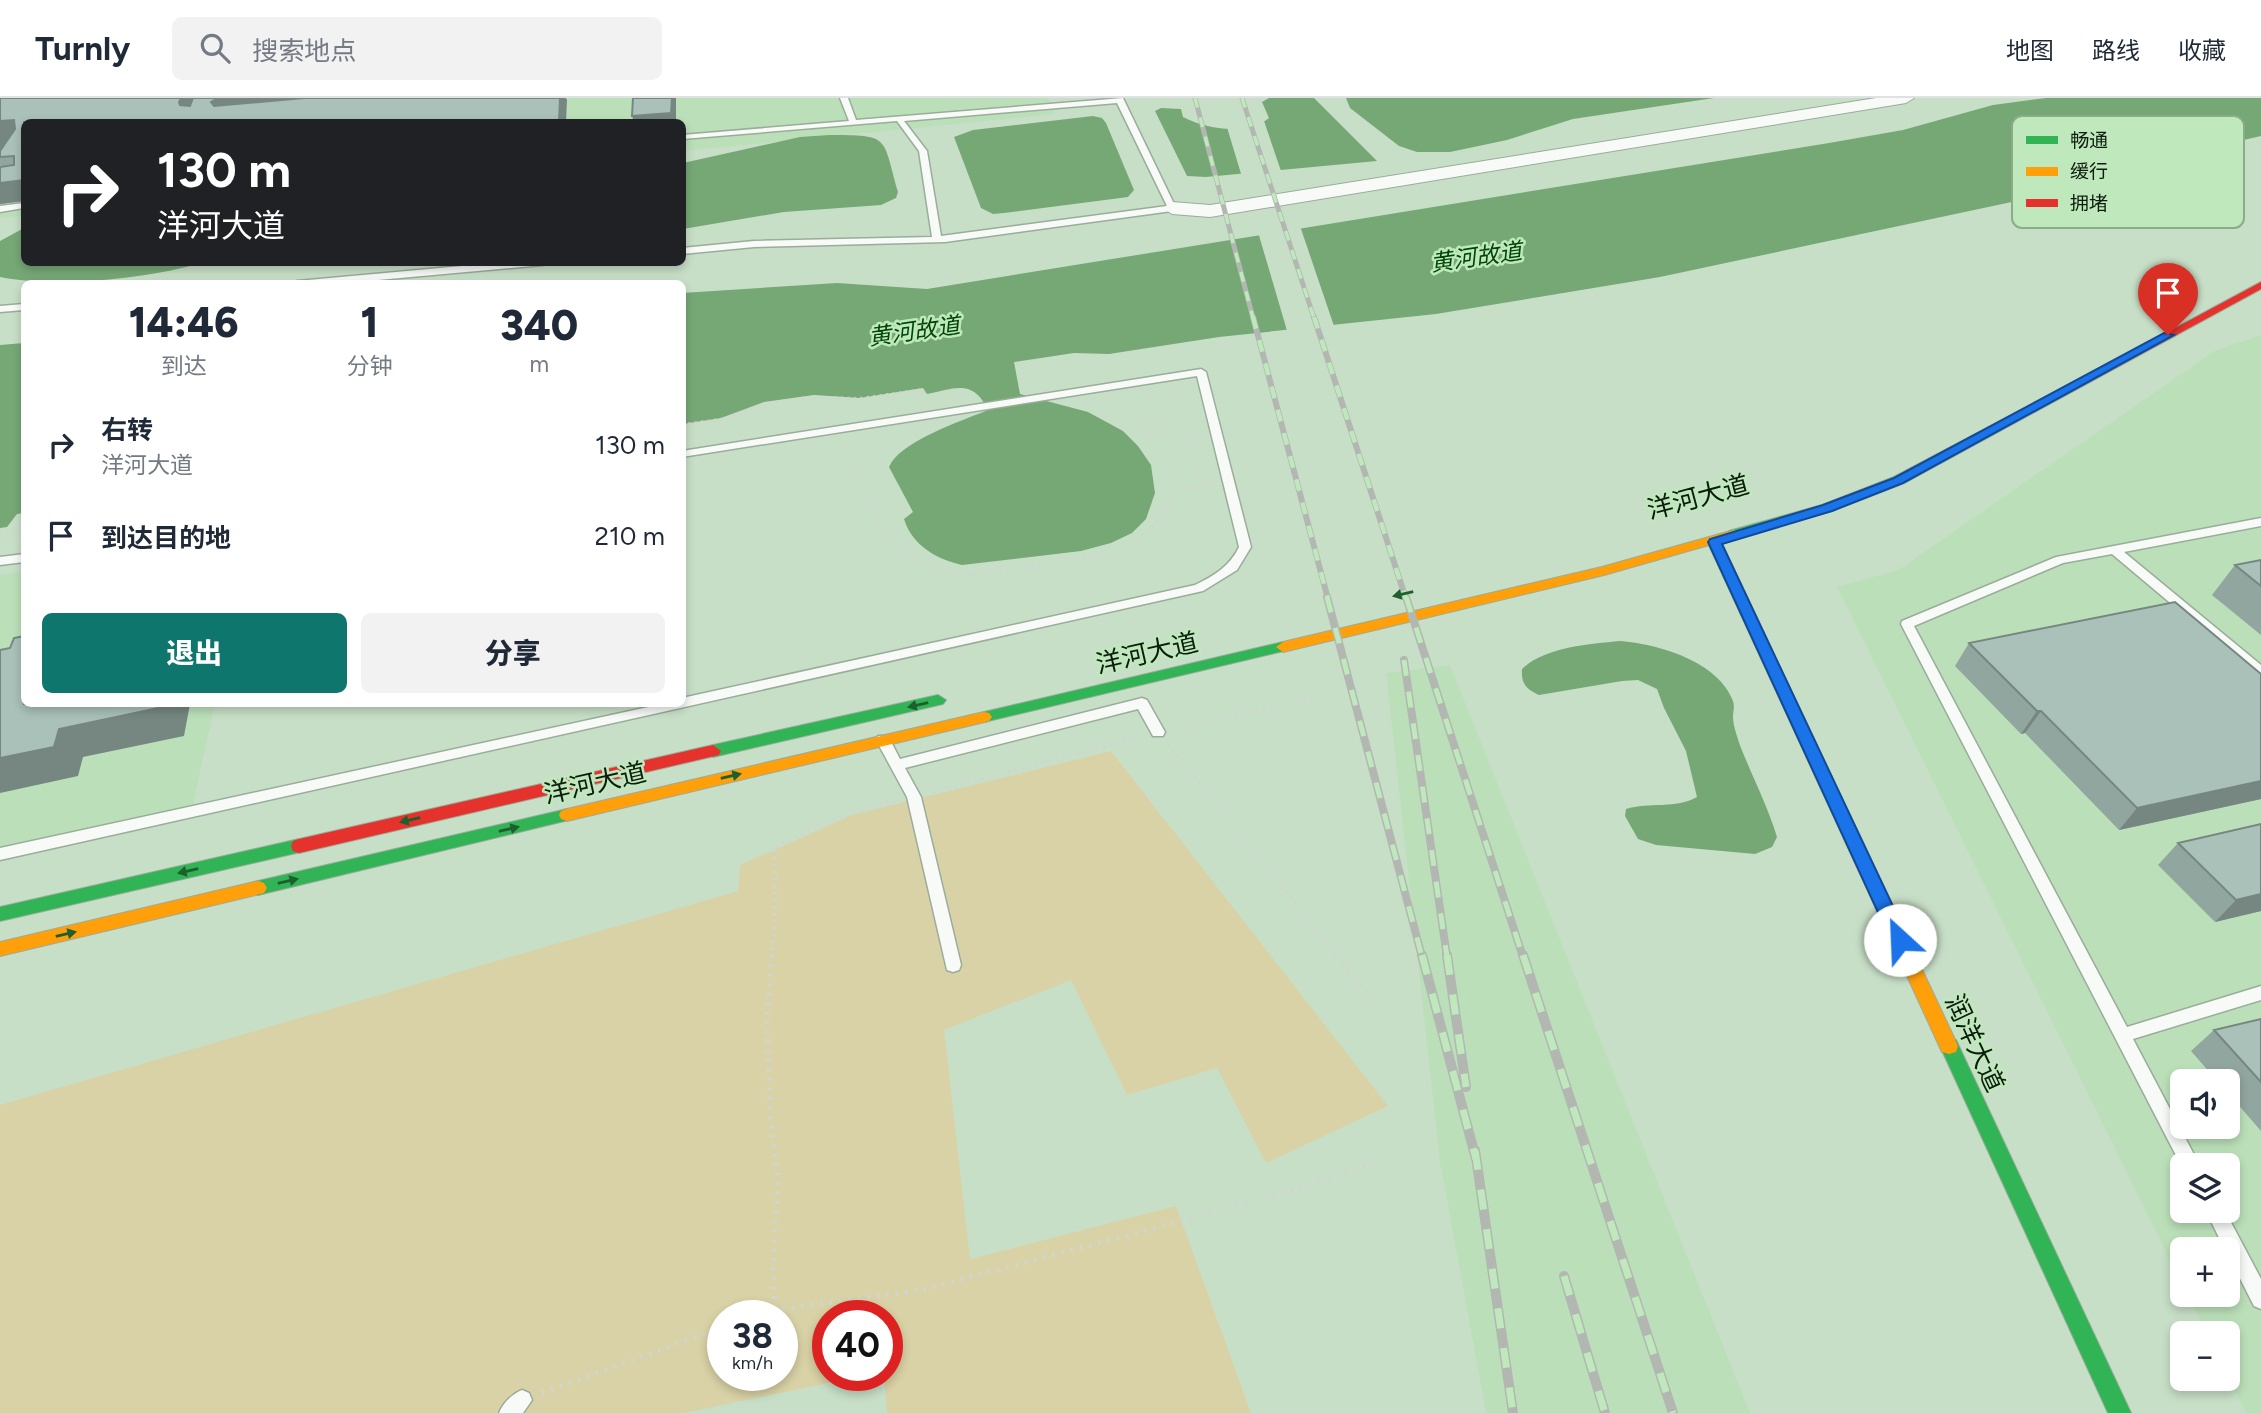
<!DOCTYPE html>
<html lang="zh">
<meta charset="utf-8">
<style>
:root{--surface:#fff;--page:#f2f2f3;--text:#1f2937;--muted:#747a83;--line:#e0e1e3;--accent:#0f766e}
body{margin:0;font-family:Figtree,"Noto Sans SC",sans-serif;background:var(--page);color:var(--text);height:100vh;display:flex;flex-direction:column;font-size:26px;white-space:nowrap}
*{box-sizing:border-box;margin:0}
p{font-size:23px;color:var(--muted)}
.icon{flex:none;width:38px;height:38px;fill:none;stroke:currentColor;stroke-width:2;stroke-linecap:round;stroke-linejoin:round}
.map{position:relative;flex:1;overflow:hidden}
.drawer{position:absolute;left:21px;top:182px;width:665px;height:427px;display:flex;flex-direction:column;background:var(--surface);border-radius:10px;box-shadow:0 4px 10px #0003}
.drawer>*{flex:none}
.guide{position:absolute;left:21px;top:21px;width:665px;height:147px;border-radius:10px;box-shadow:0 4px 10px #0003;background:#202124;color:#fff;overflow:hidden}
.tools{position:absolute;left:2170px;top:971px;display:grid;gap:14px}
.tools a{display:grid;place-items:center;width:70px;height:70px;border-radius:10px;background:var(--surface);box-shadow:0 4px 10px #0003;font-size:35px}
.speed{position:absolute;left:707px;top:1202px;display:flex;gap:14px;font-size:35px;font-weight:700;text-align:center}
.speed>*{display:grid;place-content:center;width:91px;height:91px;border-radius:50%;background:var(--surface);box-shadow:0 4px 10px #0003;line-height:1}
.speed small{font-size:18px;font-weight:400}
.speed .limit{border:10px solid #d22;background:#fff;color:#111}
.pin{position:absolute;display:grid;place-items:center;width:60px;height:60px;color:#fff;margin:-72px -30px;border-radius:50% 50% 50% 0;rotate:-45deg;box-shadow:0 0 7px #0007}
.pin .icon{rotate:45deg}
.me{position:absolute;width:77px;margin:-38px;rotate:335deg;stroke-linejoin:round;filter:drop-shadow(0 0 5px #0008)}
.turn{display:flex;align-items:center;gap:24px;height:147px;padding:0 21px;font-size:32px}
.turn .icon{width:91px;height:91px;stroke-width:2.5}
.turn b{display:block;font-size:49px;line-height:60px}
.eta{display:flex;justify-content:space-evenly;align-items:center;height:119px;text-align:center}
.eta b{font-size:42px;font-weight:800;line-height:49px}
.action{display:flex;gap:14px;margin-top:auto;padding:14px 21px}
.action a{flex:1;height:80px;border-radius:10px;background:var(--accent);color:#fff;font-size:28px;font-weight:800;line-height:80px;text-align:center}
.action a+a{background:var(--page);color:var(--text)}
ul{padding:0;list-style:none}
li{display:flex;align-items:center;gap:21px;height:91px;padding:0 21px}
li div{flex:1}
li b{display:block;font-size:26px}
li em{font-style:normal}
header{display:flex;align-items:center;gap:42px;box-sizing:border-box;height:98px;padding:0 35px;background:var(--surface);border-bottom:2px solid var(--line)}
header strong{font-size:33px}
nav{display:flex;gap:38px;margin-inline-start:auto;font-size:24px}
.search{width:490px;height:63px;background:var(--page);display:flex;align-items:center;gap:18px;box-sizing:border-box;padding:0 24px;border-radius:10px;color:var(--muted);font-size:26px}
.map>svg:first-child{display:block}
.built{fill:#bbe0b9;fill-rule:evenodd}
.green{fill:#d9d2a6;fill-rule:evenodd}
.water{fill:#76a876}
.pier{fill:#c8dfc7}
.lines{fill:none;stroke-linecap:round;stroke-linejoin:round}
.lane-casing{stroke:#9aac9a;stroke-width:3}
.street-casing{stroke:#9aac9a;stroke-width:2}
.fast-casing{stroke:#9aac9a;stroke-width:2}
.slow-casing{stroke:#9aac9a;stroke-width:2}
.jam-casing{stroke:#9aac9a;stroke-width:2}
.path-far2{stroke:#cfd6cf;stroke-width:3.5;stroke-dasharray:2 4.5;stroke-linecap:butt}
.path-far1{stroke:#cfd6cf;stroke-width:4.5;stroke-dasharray:2 5;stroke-linecap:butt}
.path{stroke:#cfd6cf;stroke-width:5;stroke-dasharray:2.5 7;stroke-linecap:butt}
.lane{fill:#f7faf7;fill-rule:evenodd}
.street{fill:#f7faf7;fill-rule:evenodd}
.fast{fill:#30b455;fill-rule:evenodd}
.slow{fill:#ff9f0a;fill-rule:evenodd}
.jam{fill:#e5322d;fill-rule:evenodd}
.rail-far3-casing{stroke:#b2b7b2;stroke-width:5}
.rail-far2-casing{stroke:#b2b7b2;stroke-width:6}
.rail-far1-casing{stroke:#b2b7b2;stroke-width:8}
.rail-casing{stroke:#b2b7b2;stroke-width:10}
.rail-far3{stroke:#bfe9bd;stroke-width:3.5;stroke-dasharray:10;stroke-linecap:butt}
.rail-far2{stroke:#bfe9bd;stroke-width:4.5;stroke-dasharray:12;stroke-linecap:butt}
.rail-far1{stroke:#bfe9bd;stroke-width:5;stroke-dasharray:16;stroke-linecap:butt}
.rail{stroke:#bfe9bd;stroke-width:7;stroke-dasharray:20;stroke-linecap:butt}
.wall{fill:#91a69e}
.shaded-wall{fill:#768781}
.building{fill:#a9c1b8;stroke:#768781;stroke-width:2}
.oneway{fill:#1d602d}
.route{fill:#1a73e8;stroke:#114b97;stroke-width:2}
.labels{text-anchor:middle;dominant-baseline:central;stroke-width:5;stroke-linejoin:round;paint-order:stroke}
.far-water-label{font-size:23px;font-style:italic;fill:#004606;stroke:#bfe9bd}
.street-label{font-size:26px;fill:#0d1c0d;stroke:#bfe9bd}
.key{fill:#bfe9bd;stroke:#8aac88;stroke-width:2}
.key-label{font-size:19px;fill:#0d1c0d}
</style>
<header>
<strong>Turnly</strong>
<div class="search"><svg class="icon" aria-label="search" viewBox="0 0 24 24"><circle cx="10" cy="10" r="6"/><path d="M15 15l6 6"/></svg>搜索地点</div>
<nav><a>地图</a><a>路线</a><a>收藏</a></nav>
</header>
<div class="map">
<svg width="2261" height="1315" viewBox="0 0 2261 1315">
<rect width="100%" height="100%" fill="#c8dfc7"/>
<path class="built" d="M0,0H1048L1055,16L683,53L682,24H24V118L0,120Z
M2261,237V1315H2246L2228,1278V1236L2207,1235L2188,1197H2228V1152H2182V1186L1837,489L1898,472L2216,252ZM2182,984H2228V1029H2182ZM2182,1068H2228V1113H2182Z
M24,473V606H215L192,711L0,750V477Z
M1450,567L1750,1315H1486L1440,1064L1386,575Z"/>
<path class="green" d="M1111,653L1388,1008L1266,1065L1217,970L1127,997L1071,882L944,932L970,1161L1176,1108L1251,1315H887L884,1278H887V1218H828V1278H861L684,1315H0V1007L738,793L740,767L852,717ZM723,1218H782V1278H723Z"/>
<path class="water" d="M1269,0H1314L1377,63L1206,79L1187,78L1155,13L1161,10L1181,11L1183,19C1207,32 1248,37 1269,20L1262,4Z
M1346,0H1714L1573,21L1507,42L1450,54H1417L1399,48L1350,10Z
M2046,0H2261V38L2222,47L2106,84L1660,179L1436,216L1219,239L1109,256L1074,255L1014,264L1020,296L1088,314L1123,333L1138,348L1151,367L1155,395L1146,421L1132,435L1111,445L1081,453L962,467C936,461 912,447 904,421L913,414L889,369C900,343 962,323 988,312C973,281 956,290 927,296L923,290L860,300L814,297L764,304L721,320L683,326L682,195L837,185L927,191L1829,45L1903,32L1993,7Z
M1093,18L1102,20L1106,25L1134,92L1128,99L1004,115L993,116L981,110L954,39L973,32Z
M829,37C891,37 882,38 898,94L896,100L881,107L784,114L683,131V65L800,39Z
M24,130V164L201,165C147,181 56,190 0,179V143Z
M24,245V415L17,416L7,429L0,430V247Z
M1620,543C1658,546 1718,563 1733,603C1735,609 1733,613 1733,619C1733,628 1738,641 1741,650C1753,680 1768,709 1777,739L1772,749L1755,756L1656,747L1638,741L1625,718L1626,711C1649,704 1676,711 1697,699L1686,653L1664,610L1657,591L1638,582L1622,583L1539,597C1526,591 1521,586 1522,571C1545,549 1589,546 1620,543Z"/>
<path class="pier" d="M1263,20L1282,76L1242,79L1226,26L1257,25Z
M1300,128L1335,231L1288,236L1258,134Z"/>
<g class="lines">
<defs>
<path id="lane" d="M840,0H848L856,22L1123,0L1176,110L1172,113L945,144L754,149L682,156V150L754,143L932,139L919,53L897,23L682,41V37L849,23ZM1117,5L1167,108L941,138L927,53L904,23Z
M24,105V110L0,114V108Z
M506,164H547L543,167L334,186H293L297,183Z
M24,206V212L0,214V208Z
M1201,271L1206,274L1251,449L1237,472L1203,493L0,762V750L662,606H682V600L1195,487C1214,478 1230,468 1239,449L1197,278L682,359V353Z
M2261,420V428L2124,454L2261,567V579L2256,577L2112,456L2063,465L1914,528L2127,929L2261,888V902L2133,941L2200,1068H2182V1069L1901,526L1902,523L2056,459Z
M24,456V464L0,467V459Z
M1142,600L1147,602L1165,634L1163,638H1153L1138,611L905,670L921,699L961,867L959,872L953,874L947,872L907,699L876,642L878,638H888L900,661Z
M2206,1113H2225L2261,1181V1211L2254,1208L2228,1157V1152H2225Z
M522,1292L529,1295L532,1302L523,1315H499C503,1305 512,1296 522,1292Z"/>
<path id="street" d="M1876,0H1914L1906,5L1210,119L1172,116L1163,110L1172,104L1210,107Z"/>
<path id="fast" d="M2036,304L2040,305V311L1904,385L1832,413L1734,440L1727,436L1729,433L1822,407L1894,379Z
M1283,544L1288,546L1290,549L1288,552L984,624L976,619L984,614Z
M938,597L946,602L943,606L713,659L705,653L713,647Z
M567,711L573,713L575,717L573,721L258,797L252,795L249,790L252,785L258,783Z
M299,741L305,743L307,748L305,753L0,823V809Z
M1949,940L1956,942L2131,1315H2108L1940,948L1942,942Z"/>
<path id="slow" d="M1734,432L1741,436L1739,439L1721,444L1958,948L1956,954L1949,956L1942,954L1709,447L1604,477L1283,554L1276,549L1283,544L1602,469Z
M984,614L989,615L992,619L989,623L567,723L561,721L559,717L561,713L567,711Z
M258,783L264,785L267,790L264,795L0,858V844Z"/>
<path id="jam" d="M2261,184V191L2040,311H2032L2030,308Z
M713,647L721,653L719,657L299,755L293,753L291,748L293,743L299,741Z"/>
</defs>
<use href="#lane" class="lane-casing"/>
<use href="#street" class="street-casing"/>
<use href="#fast" class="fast-casing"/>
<use href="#slow" class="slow-casing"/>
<use href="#jam" class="jam-casing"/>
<path class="path-far2" d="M1178,295L1145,334H1184L1204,389
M682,327L725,321L766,306L813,299L858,301L922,292L924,301
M850,344L885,438L896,449L930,470L957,479L1116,456C1146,441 1161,423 1176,393L1211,388
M0,434L24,430"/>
<path class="path-far1" d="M1174,631L1322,599
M1168,646L1338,859
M934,694L1139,639
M772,859L775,811L774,749L852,714L895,704"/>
<path class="path" d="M772,857L767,923L770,1015L778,1081L773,1169L775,1212
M1336,857L1384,917
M755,1218L775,1212L922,1192L1282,1096L1384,1062
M542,1295L723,1229"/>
<use href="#lane" class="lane"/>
<use href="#street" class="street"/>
<use href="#fast" class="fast"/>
<use href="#slow" class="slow"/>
<use href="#jam" class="jam"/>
<defs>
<path id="rail-far3" d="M1195,0L1253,220
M1242,0L1314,220"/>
<path id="rail-far2" d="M1253,219L1328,501
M1314,219L1406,501"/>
<path id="rail-far1" d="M1327,499L1422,859
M1406,499L1523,859
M1404,562L1447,859"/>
<path id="rail" d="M1422,857L1476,1061
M1447,857L1466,989
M1523,857L1673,1315
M1475,1052L1513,1315
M1564,1178L1605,1315"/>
</defs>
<use href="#rail-far3" class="rail-far3-casing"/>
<use href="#rail-far2" class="rail-far2-casing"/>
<use href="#rail-far1" class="rail-far1-casing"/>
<use href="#rail" class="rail-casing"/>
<use href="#rail-far3" class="rail-far3"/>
<use href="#rail-far2" class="rail-far2"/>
<use href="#rail-far1" class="rail-far1"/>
<use href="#rail" class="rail"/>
</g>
<path class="wall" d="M0,0L567,2L24,24V103L0,106V69L1,68V67L0,68Z
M2261,462V537L2212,497L2235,467Z
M1969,545L2261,576V701L2119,732L2025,635L2021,636L1955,568Z
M2261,726V813L2215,824L2158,767L2178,745Z
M2261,921V1033L2228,995V984H2218L2191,953L2214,932Z"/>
<path class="shaded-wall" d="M181,0H199L189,23L180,7L179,4Z
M218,0H422L227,19L211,4Z
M560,0H566L567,2L566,24H559Z
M672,0H676V24H634L632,18Z
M14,22L24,39L0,59V23Z
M24,82V103L0,106V85Z
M164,606H190L184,638L83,659L78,678L0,695V660L59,631Z
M2037,613H2041L2025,635L2021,636Z
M2261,683V701L2119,732L2137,710Z
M2261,796V813L2215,824L2236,802Z"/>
<path class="building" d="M0,0H181L179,4L180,7L190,8L193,0H223H218L211,4L214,8L304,0H560L559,24H24V82L0,85V69L14,67V58L0,59V53L15,31L14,22L0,23Z
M633,0H672L671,15L632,18Z
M2261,462V488L2235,467Z
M2175,504L2261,576V683L2137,710L2041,613H2037L1969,545Z
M24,538V606H164L163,609L59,631L54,649L0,660V552L10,550L14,540Z
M2261,726V796L2236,802L2178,745Z
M2261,921V984L2214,932Z"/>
<defs><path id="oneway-solid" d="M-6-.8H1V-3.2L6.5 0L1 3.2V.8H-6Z" transform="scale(1.75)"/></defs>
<g class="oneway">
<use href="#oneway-solid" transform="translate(1403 496) rotate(167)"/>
<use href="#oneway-solid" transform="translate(918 607) rotate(167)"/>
<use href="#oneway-solid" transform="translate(731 678) rotate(-13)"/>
<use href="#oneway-solid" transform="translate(410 722) rotate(167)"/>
<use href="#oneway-solid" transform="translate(509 731) rotate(-13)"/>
<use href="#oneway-solid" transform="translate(188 773) rotate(167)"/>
<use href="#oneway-solid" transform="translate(288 783) rotate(-13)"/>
<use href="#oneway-solid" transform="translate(66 836) rotate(-13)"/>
</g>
<path class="route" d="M2164,235L2174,237L1903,385L1832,413L1722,446L1909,842L1906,847L1900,849L1893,847L1708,444L1710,441L1823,407L1894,380Z"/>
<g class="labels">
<g class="far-water-label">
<text transform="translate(1476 159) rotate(-8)">黄河故道</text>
<text transform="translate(914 233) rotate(-8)">黄河故道</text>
</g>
<g class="street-label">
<text transform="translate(1698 399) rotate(-15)">洋河大道</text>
<text transform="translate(1147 555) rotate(-13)">洋河大道</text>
<text transform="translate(595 685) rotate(-13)">洋河大道</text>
<text transform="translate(1975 945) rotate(65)">润洋大道</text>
</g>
</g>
<rect x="2012" y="18" width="232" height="112" rx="10" class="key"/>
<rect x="2026" y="38" width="32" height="8" fill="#30b455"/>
<rect x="2026" y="69" width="32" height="9" fill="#ff9f0a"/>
<rect x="2026" y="101" width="32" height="8" fill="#e5322d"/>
<g class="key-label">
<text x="2070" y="49">畅通</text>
<text x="2070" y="80">缓行</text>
<text x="2070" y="112">拥堵</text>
</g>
</svg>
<div class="tools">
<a><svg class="icon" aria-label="sound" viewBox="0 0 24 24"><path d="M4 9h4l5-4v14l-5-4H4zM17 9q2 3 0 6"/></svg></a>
<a><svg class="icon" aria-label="layers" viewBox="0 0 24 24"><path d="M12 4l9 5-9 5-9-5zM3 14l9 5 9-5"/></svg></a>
<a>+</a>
<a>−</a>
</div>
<div class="speed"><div>38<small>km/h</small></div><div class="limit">40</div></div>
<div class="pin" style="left:2168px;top:237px;background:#d93025"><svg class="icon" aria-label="arrive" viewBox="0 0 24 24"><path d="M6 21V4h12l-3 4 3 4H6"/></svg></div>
<svg class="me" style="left:1900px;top:842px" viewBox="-20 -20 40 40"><circle r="19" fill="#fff"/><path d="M0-13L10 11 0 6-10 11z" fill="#1a73e8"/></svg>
<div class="guide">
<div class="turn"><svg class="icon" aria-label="right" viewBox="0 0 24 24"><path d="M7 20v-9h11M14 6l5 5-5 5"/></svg><div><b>130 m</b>洋河大道</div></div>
</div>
<section class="drawer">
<div class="eta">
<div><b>14:46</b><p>到达</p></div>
<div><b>1</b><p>分钟</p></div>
<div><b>340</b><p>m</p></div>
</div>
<ul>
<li><svg class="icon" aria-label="right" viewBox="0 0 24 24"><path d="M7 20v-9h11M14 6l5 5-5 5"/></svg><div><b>右转</b><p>洋河大道</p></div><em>130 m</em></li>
<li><svg class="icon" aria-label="arrive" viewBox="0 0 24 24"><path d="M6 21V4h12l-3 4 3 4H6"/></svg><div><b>到达目的地</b></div><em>210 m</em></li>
</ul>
<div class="action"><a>退出</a><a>分享</a></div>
</section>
</div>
